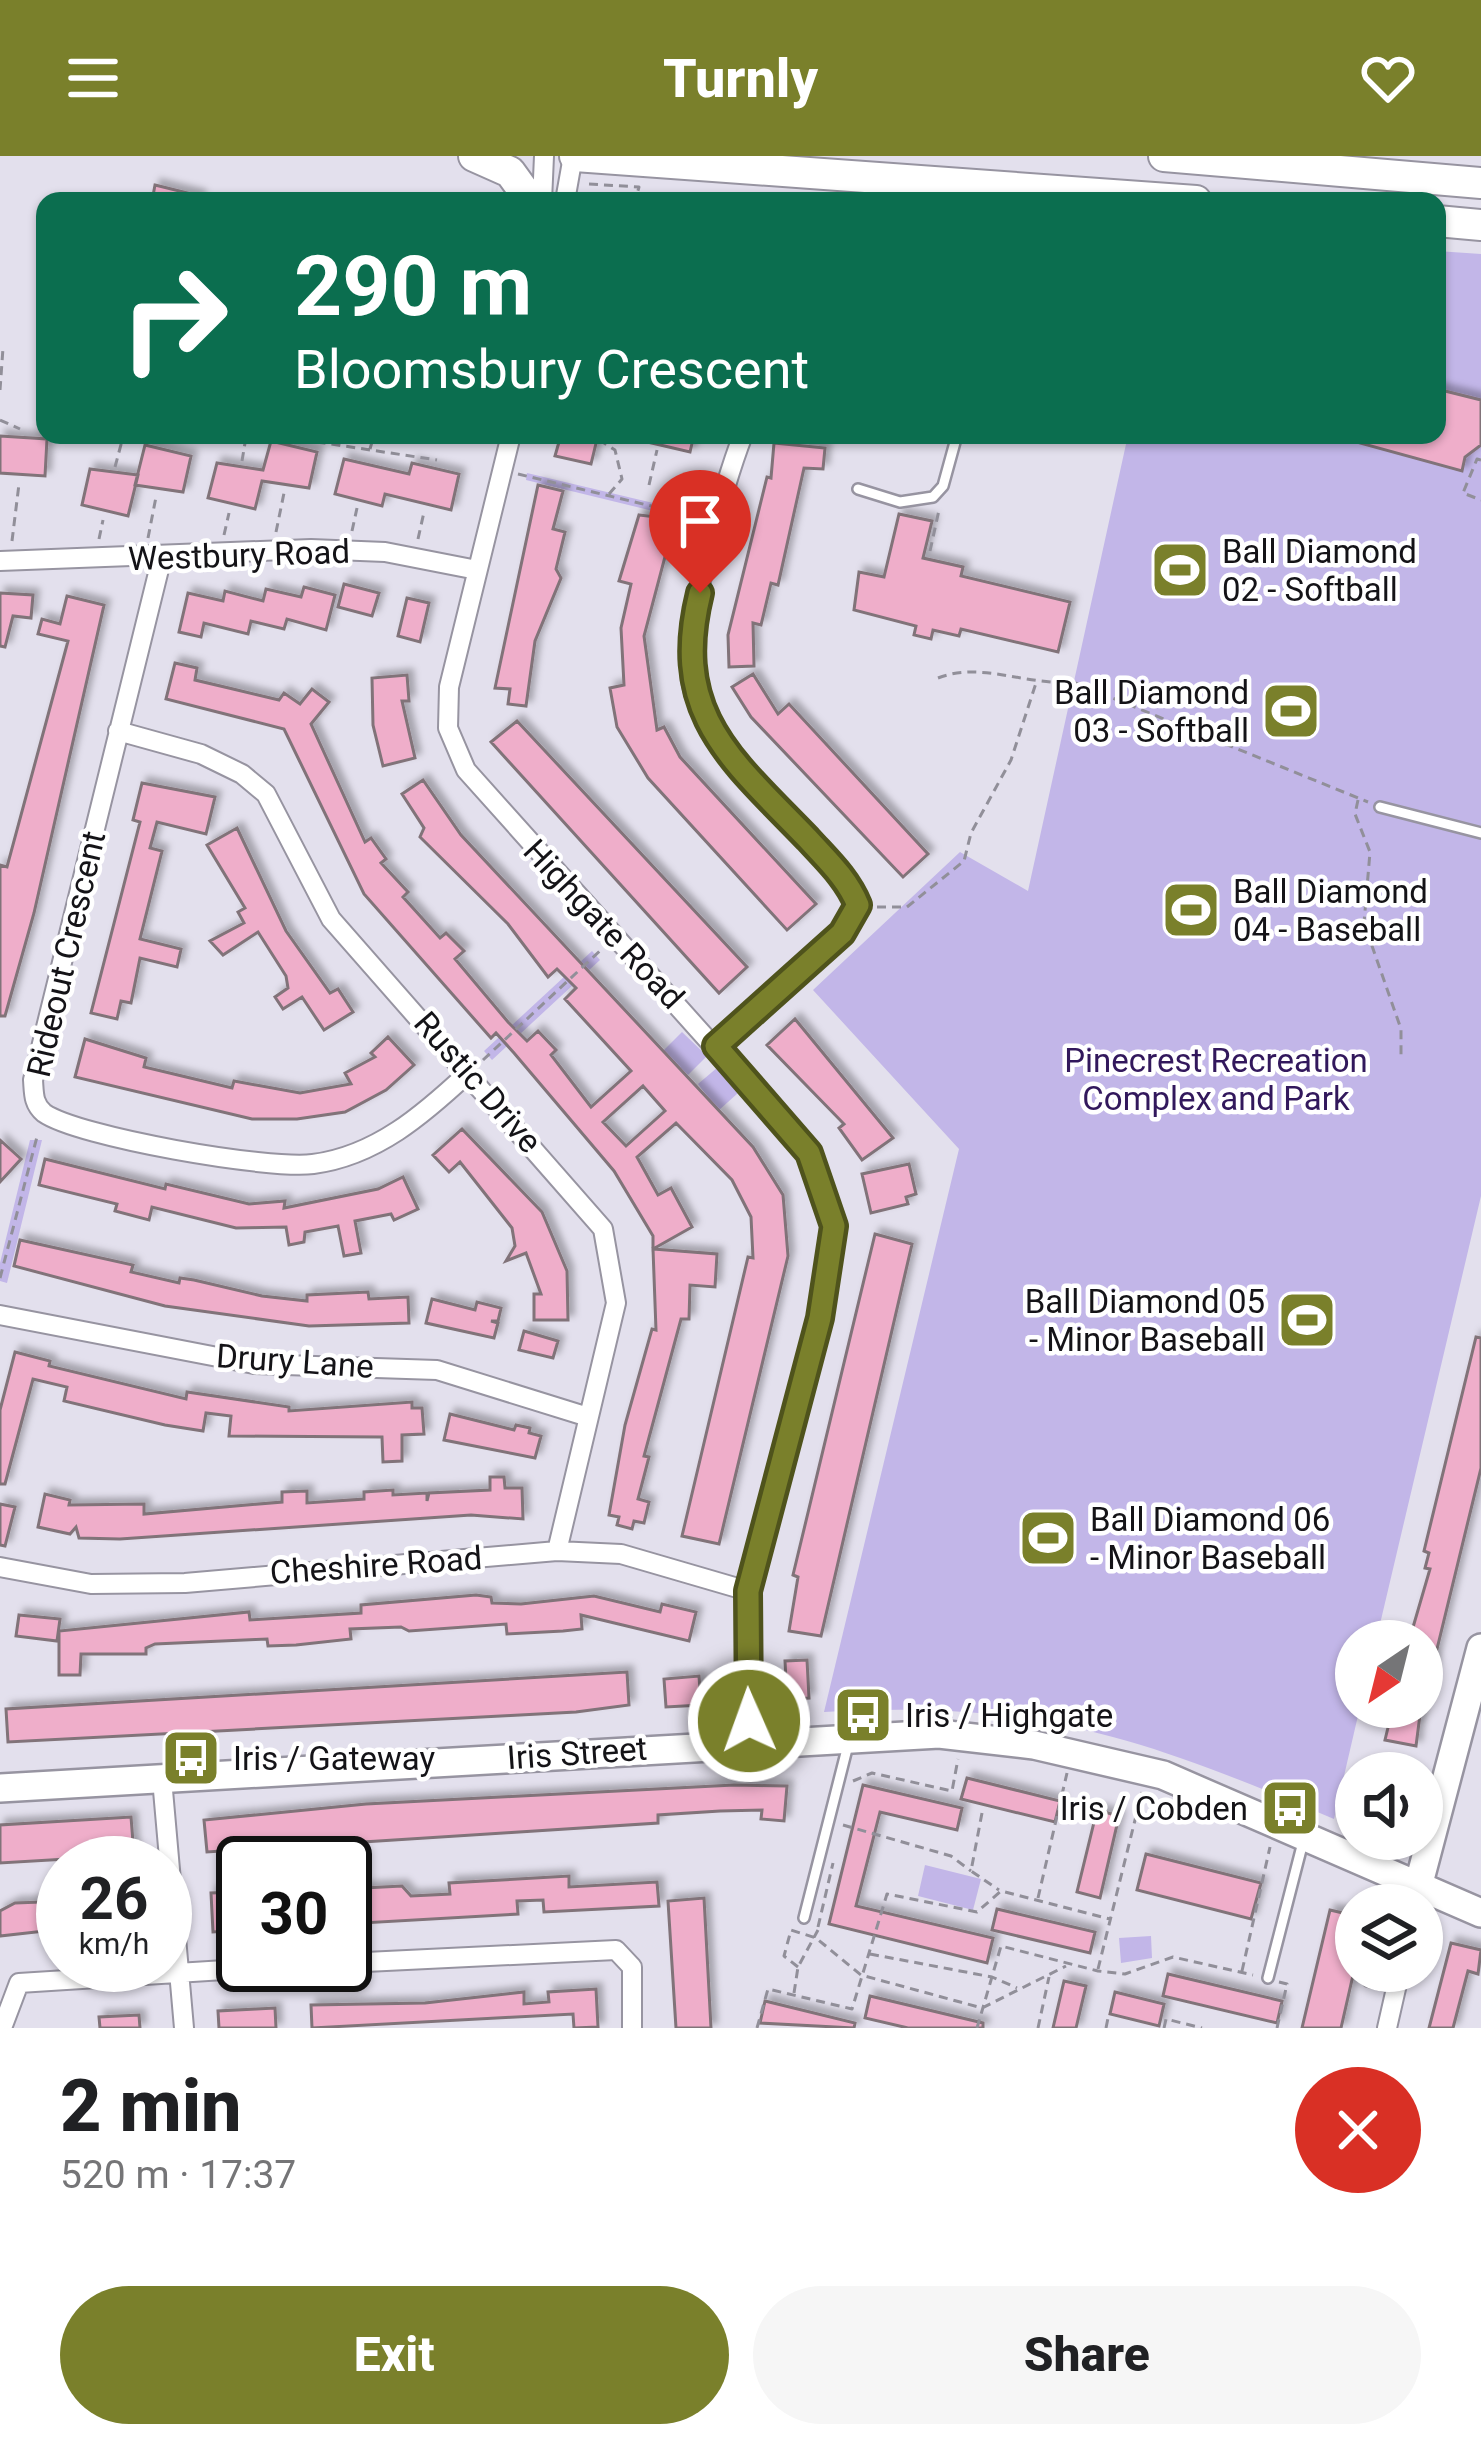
<!DOCTYPE html>
<meta charset="utf-8">
<style>
:root{--surface:#fff;--page:#f6f6f6;--text:#202124;--muted:#757577;--accent:#7a802b}
body{margin:0;font-family:Roboto,sans-serif;background:var(--page);color:var(--text);height:100vh;display:flex;flex-direction:column;font-size:45px;white-space:nowrap}
*{box-sizing:border-box;margin:0}
p{font-size:39px;color:var(--muted)}
.icon{flex:none;width:66px;height:66px;fill:none;stroke:currentColor;stroke-width:2;stroke-linecap:round;stroke-linejoin:round}
.map{position:relative;height:1872px;overflow:hidden}
.details{display:flex;flex-direction:column;background:var(--surface);flex:1}
.details>*{flex:none}
.guide{position:absolute;left:36px;top:36px;width:1410px;height:252px;border-radius:24px;box-shadow:0 3px 9px #0004;background:#0b6e4f;color:#fff;overflow:hidden}
.needle{width:78px;rotate:215deg}
.controls{position:absolute;left:1335px;top:1464px;display:grid;gap:24px}
.controls a{display:grid;place-items:center;width:108px;height:108px;border-radius:50%;background:var(--surface);box-shadow:0 3px 9px #0004;font-size:60px}
.speed{position:absolute;left:36px;top:1680px;display:flex;gap:24px;font-size:60px;font-weight:700;text-align:center}
.speed>*{display:grid;place-content:center;width:156px;height:156px;border-radius:50%;background:var(--surface);box-shadow:0 3px 9px #0004;line-height:1}
.speed small{font-size:30px;font-weight:400}
.speed .limit{border:6px solid #111;border-radius:18px;background:#fff;color:#111}
.pin{position:absolute;display:grid;place-items:center;width:102px;height:102px;color:#fff;margin:-123px -51px;border-radius:50% 50% 50% 0;rotate:-45deg;box-shadow:0 0 12px #0007}
.pin .icon{rotate:45deg}
.me{position:absolute;width:132px;margin:-66px;rotate:358deg;stroke-linejoin:round;filter:drop-shadow(0 0 9px #0008)}
.turn{display:flex;align-items:center;gap:42px;height:252px;padding:0 60px;font-size:54px}
.turn .icon{width:156px;height:156px;stroke-width:2.5}
.turn b{display:block;font-size:84px;line-height:102px}
.round{display:grid;place-items:center;flex:none;width:126px;height:126px;border-radius:63px;background:var(--page)}
.head{display:flex;align-items:center;justify-content:space-between;height:204px;padding:0 60px}
h1{font-size:72px;font-weight:800;line-height:90px}
.action{display:flex;gap:24px;margin-top:auto;padding:24px 60px}
.action a{flex:1;height:138px;border-radius:72px;background:var(--accent);color:#fff;font-size:48px;font-weight:800;line-height:138px;text-align:center}
.action a+a{background:var(--page);color:var(--text)}
header{display:flex;justify-content:space-between;align-items:center;height:156px;padding:0 60px;background:var(--accent);color:#fff;font-size:54px;font-weight:800}
.map>svg:first-child{display:block}
.green{fill:#c2b6e8}
.building{fill:#efaeca;stroke:#817379;stroke-width:3;fill-rule:evenodd;filter:url(#shadow)}
.lines{fill:none;stroke-linecap:round;stroke-linejoin:round}
.lane-casing{stroke:#9794a1;stroke-width:14}
.street-casing{stroke:#9794a1;stroke-width:22}
.secondary-casing{stroke:#9794a1;stroke-width:32}
.primary-casing{stroke:#9794a1;stroke-width:34}
.path{stroke:#918f99;stroke-width:3;stroke-dasharray:9 6;stroke-linecap:butt}
.lane{stroke:#fff;stroke-width:9}
.street{stroke:#fff;stroke-width:18}
.secondary{stroke:#fff;stroke-width:27}
.primary{stroke:#fff;stroke-width:30}
.route-casing{stroke:#4f531c;stroke-width:30}
.route{stroke:#7a802b;stroke-width:21}
.labels{text-anchor:middle;dominant-baseline:central;stroke-width:9;stroke-linejoin:round;paint-order:stroke}
.poi-label{font-size:33px;fill:#141317;stroke:#fff;text-anchor:start}
.street-label{font-size:33px;fill:#141317;stroke:#fff}
.park-label{font-size:33px;fill:#32185c;stroke:#fff}
</style>
<header><svg class="icon" aria-label="menu" viewBox="0 0 24 24"><path d="M4 6h16M4 12h16M4 18h16"/></svg>Turnly<svg class="icon" aria-label="heart" viewBox="0 0 24 24"><path d="M12 20l-8-8c-3-5 5-10 8-4 3-6 11-1 8 4z"/></svg></header>
<div class="map">
<svg width="1481" height="1872" viewBox="0 0 1481 1872">
<defs>
<filter id="shadow"><feDropShadow dx="5.5" dy="-5.5" stdDeviation="3" flood-color="#0004"/></filter>
</defs>
<rect width="100%" height="100%" fill="#e3e0ed"/>
<path class="green" d="M1437,95L1481,98V1040L1376,1485H1356L1360,1551L1334,1663C1141,1581 1037,1544 824,1556L959,993L813,834L960,696L1028,735L1128,279H1437Z
M527,317L691,356L690,364L526,324Z
M592,795L600,804L492,904L484,895Z
M682,876L707,900L688,919L663,895Z
M718,911L738,937L718,955L698,928Z
M30,984H42L7,1127L0,1125V1107Z
M925,1709L981,1723L973,1754L918,1740Z
M1151,1780L1152,1802L1121,1807L1119,1782Z"/>
<path class="building" d="M155,29L200,40L199,45H152Z
M1437,233L1481,244V289L1465,301L1462,315L1349,284L1350,279H1437Z
M561,279H598L591,308L555,300Z
M640,279H694L690,296L639,284Z
M0,280L47,283L45,320L0,317Z
M271,285L317,296L309,332L262,325L255,353L208,342L217,307L263,314Z
M774,287L825,292L823,313L804,312L778,429L771,427L761,469L753,467L754,510L729,511L728,479L767,321L771,322Z
M145,289L191,300L183,336L135,329Z
M344,303L409,318L412,307L459,318L451,354L385,338L382,350L335,338Z
M90,313L138,319L128,360L82,349Z
M538,329L563,335L553,373L565,376L556,413L561,422L535,485L526,550L508,548L510,533L495,532Z
M899,358L932,365L923,402L963,411L961,420L1070,446L1058,496L961,473L959,480L933,474L931,483L914,479L916,470L854,454L859,416L884,421Z
M639,359L675,363L644,480L657,574L664,571L680,601L816,748L787,774L648,622L617,571L610,532L624,529L621,472L631,428L619,425Z
M344,428L379,437L372,460L338,451Z
M304,431L335,439L326,474L287,463L284,473L251,465L248,478L204,467L201,481L179,476L188,437L223,445L225,435L263,445L266,433L301,441Z
M0,437L33,439L31,462L13,460L5,491L0,490Z
M67,440L104,449L34,757L5,860H0V709L7,711L68,485L38,478L42,463L60,468Z
M407,442L429,447L420,486L398,480Z
M175,507L197,512L195,524L233,533L279,544L284,537L300,548L312,533L329,546L311,568L365,686L371,682L386,703L381,707L408,736L403,741L440,782L446,777L464,795L455,803L508,866L527,885L538,875L556,894L551,899L591,951L631,915L565,843L576,832L557,813L548,821L508,768L420,681L424,672L402,638L423,624L461,679L753,991L783,1039L788,1100L719,1388L682,1380L748,1101L753,1102L751,1061L732,1024L676,967L637,1001L658,1039L671,1032L692,1071L653,1093V1080L614,1015L514,897L496,877L491,882L364,738L284,573L166,543ZM643,930L665,955L626,990L603,966Z
M753,518L778,558L789,548L928,698L903,721L751,561L732,531Z
M407,519L409,545H402L415,602L383,610L373,569L372,522Z
M517,565L747,811L719,837L491,586Z
M142,627L215,641L206,678L157,666L150,692L162,695L140,783L181,793L177,811L140,802L131,847L121,845L117,863L91,857L140,666L133,664Z
M237,672L286,775L330,837L338,833L353,856L324,874L302,841L283,853L275,841L288,832L286,820L258,776L223,799L210,785L244,767L238,756L245,752L207,689Z
M795,863L893,982L862,1004L839,972L844,968L767,889Z
M388,881L414,909L386,934L345,956L297,963H252L75,921L85,883L146,902L144,911L182,920L232,932L234,925L300,937L351,928L345,917L375,901L371,897Z
M462,973L542,1056L567,1115L568,1164H534V1138H541L526,1097L506,1105L515,1090L512,1072L460,1006L449,1016L433,999Z
M0,984L21,1003L0,1026Z
M45,1003L165,1033L166,1028L249,1048L285,1045L284,1052L378,1033L403,1021L418,1053L394,1064L391,1058L355,1065L361,1097L344,1100L338,1070L305,1076L304,1086L289,1089L286,1071L236,1072L152,1051L149,1064L115,1055L117,1048L39,1029Z
M909,1008L916,1038L906,1041L908,1048L871,1057L862,1018Z
M875,1078L912,1088L821,1480L789,1475L798,1421L793,1419Z
M20,1084L133,1109L131,1116L179,1127L180,1122L194,1124L262,1140L307,1145V1139L368,1136L369,1143L408,1141L409,1167L309,1170L165,1150L14,1110Z
M653,1093L717,1098L715,1131L690,1129L689,1163H681L644,1300L649,1301L638,1343L649,1346L644,1367L634,1365L632,1373L617,1369L619,1361L609,1359L625,1269L652,1173L656,1174Z
M432,1143L475,1154L477,1146L501,1152L498,1165H491L498,1167L494,1182L426,1167Z
M524,1175L558,1185L553,1202L519,1194Z
M1476,1181L1481,1182V1312L1427,1534L1422,1533V1485H1409L1430,1413L1425,1412L1429,1397L1424,1395Z
M15,1196L50,1205L49,1210L186,1243L187,1236L289,1251V1255L412,1246V1252H422L424,1278L402,1279V1305L383,1306L382,1281L229,1280L231,1260L206,1257L203,1275L165,1269L64,1245L67,1231L33,1223L5,1328H0V1254Z
M450,1258L514,1274L516,1269L530,1272L529,1277L541,1280L535,1302L444,1284Z
M490,1321H504L505,1332H522L523,1363L471,1359L120,1383L79,1382L76,1371L70,1378L38,1371L45,1338L70,1344L69,1349L144,1348V1358L282,1346V1336L307,1335V1347L364,1343V1336L393,1334V1339L427,1337V1345L429,1337L490,1334Z
M0,1348L15,1351L5,1390L0,1389Z
M476,1439L491,1441L492,1447L521,1448L594,1440L660,1456L662,1448L696,1456L689,1485L581,1459L582,1473L563,1475L507,1478L506,1468L409,1475L401,1471L350,1473L351,1483L296,1489L268,1490L267,1483L155,1488L146,1492V1498H81L80,1519H59V1475L249,1456L250,1464L361,1457V1449Z
M19,1459L60,1463L57,1485L16,1480Z
M807,1504L809,1542L787,1543L785,1505Z
M627,1516L629,1549L576,1556L8,1586L6,1553Z
M699,1520L701,1549L666,1551L664,1523Z
M1393,1551H1421L1416,1590L1385,1584Z
M967,1622L1060,1645L1055,1666L961,1643Z
M734,1629L787,1630L784,1665L761,1663L762,1654L720,1655L658,1659V1667L207,1696L204,1664L366,1648Z
M863,1629L962,1652L957,1674L880,1656L856,1750L993,1782L987,1807L829,1768Z
M1097,1654L1119,1660L1100,1742L1077,1736Z
M131,1661L134,1699L0,1707V1669Z
M1146,1698L1261,1727L1251,1763L1137,1734Z
M569,1720V1731L657,1726L659,1750L544,1756L543,1744L517,1745L518,1758L345,1768V1733L402,1730L411,1740L450,1738L449,1727Z
M235,1736L236,1750H243V1774L213,1776L211,1737Z
M704,1742L711,1872H676L668,1745Z
M41,1746V1751L63,1750V1773L0,1780V1755L15,1747Z
M997,1753L1095,1776L1090,1797L992,1774Z
M1330,1754L1356,1760V1806L1341,1872H1302Z
M1451,1787L1481,1794L1478,1818L1468,1815L1453,1872H1429Z
M1168,1818L1282,1845L1277,1867L1163,1840Z
M1064,1825L1086,1830L1076,1872H1053Z
M596,1833L598,1871L574,1872L573,1858L312,1872L311,1849L425,1847L524,1836V1848L549,1846L548,1836Z
M1115,1836L1164,1848L1159,1870L1110,1858Z
M870,1840L983,1867V1872H908L865,1862Z
M765,1845L855,1867L854,1872L760,1867Z
M275,1852L276,1872H219L218,1855Z
M139,1859L140,1872H100L99,1861Z"/>
<g class="lines">
<defs>
<path id="lane" d="M858,333L900,346L933,341L943,330L957,279
M1380,651L1481,677
M804,1762L849,1585
M1268,1822L1303,1686
M1368,1825L1396,1832"/>
<path id="street" d="M542,45L544,0
M565,45L573,0
M511,279L449,531L448,572L466,614L809,997L824,1031L834,1069L821,1163L748,1435L750,1587
M162,401L33,924C34,937 33,948 44,957C78,981 269,1014 313,1008C376,1000 424,958 468,917
M0,405L311,393L385,396L477,414
M118,575L201,598L242,618L266,638L331,763L603,1073L616,1147L557,1395
M717,890L842,777L858,749C842,707 800,675 770,643C739,612 703,575 692,530C680,480 723,330 743,279
M0,1159L254,1208L437,1214L585,1260
M0,1411L91,1428L185,1427L557,1395L621,1398L748,1435
M162,1623L184,1872
M345,1807L616,1794L632,1811V1872
M2,1872L19,1827L303,1809
M1387,1872L1400,1815"/>
<path id="secondary" d="M0,1632L939,1578L1034,1589L1163,1619L1481,1757
M1419,1727L1481,1492"/>
<path id="primary" d="M474,0L510,16L531,45
M575,0L1196,45
M1164,0L1481,27
M1437,65L1481,69"/>
</defs>
<use href="#lane" class="lane-casing"/>
<use href="#street" class="street-casing"/>
<use href="#secondary" class="secondary-casing"/>
<use href="#primary" class="primary-casing"/>
<path class="path" d="M589,28L639,31L635,45
M0,234L3,192
M0,264L20,273
M370,293L374,279
M1481,304L1477,303L1463,337L1481,344
M242,305L246,281
M115,311L123,281H284L437,304
M518,318L701,362
M649,329L657,294
M609,338L622,323L615,294L604,287L612,279
M352,375L357,352
M276,376L284,337
M224,379L229,357
M148,382L156,341
M99,383L103,364
M418,383L424,356
M12,385L19,328
M930,395L939,354
M938,522C982,505 1026,530 1073,526L1368,646
M1358,644L1355,658L1370,696L1364,767L1401,873V901
M877,751H907L964,705L971,677L1011,604L1036,527
M483,904L603,792
M0,1122L38,977
M853,1625L872,1617L952,1635L958,1603
M982,1657L971,1715L999,1734
M843,1669L951,1700L971,1715
M1038,1742L1067,1617
M818,1771L833,1707
M870,1798L992,1821L1017,1832
M798,1811L784,1800L791,1774L816,1782L861,1819L982,1852L1066,1810
M1098,1813L1142,1636
M1242,1815L1270,1691
M794,1837L798,1811L818,1774
M757,1872L768,1833L852,1853L887,1738L977,1756L1001,1735L1110,1763
M977,1872L1001,1790L1098,1815L1125,1818L1173,1801L1253,1819
M1038,1872L1049,1821
M1106,1872L1108,1862
M1164,1872L1166,1863L1202,1872
M1277,1872L1287,1828L1279,1826"/>
<use href="#lane" class="lane"/>
<use href="#street" class="street"/>
<use href="#secondary" class="secondary"/>
<use href="#primary" class="primary"/>
</g>
<g class="lines">
<defs>
<path id="route" d="M700,437C670,558 731,603 808,683C827,704 847,722 858,749L842,777L716,890L809,997L834,1070L820,1162L748,1435L749,1565"/>
</defs>
<use href="#route" class="route-casing"/>
<use href="#route" class="route"/>
</g>
<defs>
<symbol id="stadium-square" viewBox="-11 -11 22 22"><rect x="-9" y="-9" width="18" height="18" rx="4" fill="#7a802b" stroke="#fff"/><path d="M0-5a6.5 5 0 1 0 0 10a6.5 5 0 1 0 0-10ZM-3.5-1.8h7v3.6h-7Z" fill="#fff"/></symbol>
<symbol id="bus-square" viewBox="-11 -11 22 22"><rect x="-9" y="-9" width="18" height="18" rx="4" fill="#7a802b" stroke="#fff"/><path d="M-5-6H5V4H4V6H2V4H-2V6H-4V4H-5ZM-3.5-4V0h7V-4ZM-3.5 1.2v1.5H-2V1.2ZM2 1.2v1.5H3.5V1.2Z" fill="#fff"/></symbol>
</defs>
<g fill-rule="evenodd">
<use href="#stadium-square" x="1147" y="381" width="66" height="66"/>
<use href="#stadium-square" x="1258" y="522" width="66" height="66"/>
<use href="#stadium-square" x="1158" y="721" width="66" height="66"/>
<use href="#stadium-square" x="1274" y="1131" width="66" height="66"/>
<use href="#stadium-square" x="1015" y="1349" width="66" height="66"/>
<use href="#bus-square" x="830" y="1526" width="66" height="66"/>
<use href="#bus-square" x="158" y="1569" width="66" height="66"/>
<use href="#bus-square" x="1257" y="1619" width="66" height="66"/>
</g>
<g class="labels">
<g class="poi-label">
<text x="1222" y="395">Ball Diamond<tspan x="1222" dy="38">02 - Softball</tspan></text>
<text x="1249" y="536" text-anchor="end">Ball Diamond<tspan x="1249" dy="38">03 - Softball</tspan></text>
<text x="1233" y="735">Ball Diamond<tspan x="1233" dy="38">04 - Baseball</tspan></text>
<text x="1265" y="1145" text-anchor="end">Ball Diamond 05<tspan x="1265" dy="38">- Minor Baseball</tspan></text>
<text x="1090" y="1363">Ball Diamond 06<tspan x="1090" dy="38">- Minor Baseball</tspan></text>
<text x="905" y="1559">Iris / Highgate</text>
<text x="233" y="1602">Iris / Gateway</text>
<text x="1248" y="1652" text-anchor="end">Iris / Cobden</text>
</g>
<g class="street-label">
<text transform="translate(239 399) rotate(-2)">Westbury Road</text>
<text transform="translate(604 768) rotate(47)">Highgate Road</text>
<text transform="translate(66 798) rotate(-77)">Rideout Crescent</text>
<text transform="translate(478 926) rotate(49)">Rustic Drive</text>
<text transform="translate(295 1205) rotate(4)">Drury Lane</text>
<text transform="translate(376 1409) rotate(-4)">Cheshire Road</text>
<text transform="translate(577 1597) rotate(-4)">Iris Street</text>
</g>
<g class="park-label">
<text x="1216" y="904">Pinecrest Recreation<tspan x="1216" dy="38">Complex and Park</tspan></text>
</g>
</g>
</svg>
<div class="controls">
<a><svg class="needle" viewBox="-14 -14 28 28"><path d="M0-13l5 13h-10z" fill="#e53935"/><path d="M0 13l5-13h-10z" fill="#757577"/></svg></a>
<a><svg class="icon" aria-label="sound" viewBox="0 0 24 24"><path d="M4 9h4l5-4v14l-5-4H4zM17 9q2 3 0 6"/></svg></a>
<a><svg class="icon" aria-label="layers" viewBox="0 0 24 24"><path d="M12 4l9 5-9 5-9-5zM3 14l9 5 9-5"/></svg></a>
</div>
<div class="speed"><div>26<small>km/h</small></div><div class="limit">30</div></div>
<div class="pin" style="left:700px;top:437px;background:#d93025"><svg class="icon" aria-label="arrive" viewBox="0 0 24 24"><path d="M6 21V4h12l-3 4 3 4H6"/></svg></div>
<svg class="me" style="left:749px;top:1565px" viewBox="-20 -20 40 40"><circle r="17" fill="#7a802b" stroke="#fff" stroke-width="3"/><path d="M0-11L8 9 0 5-8 9z" fill="#fff"/></svg>
<div class="guide">
<div class="turn"><svg class="icon" aria-label="right" viewBox="0 0 24 24"><path d="M7 20v-9h11M14 6l5 5-5 5"/></svg><div><b>290 m</b>Bloomsbury Crescent</div></div>
</div>
</div>
<section class="details">
<div class="head"><div><h1>2 min</h1><p>520 m · 17:37</p></div><a class="round" style="background:#d93025;color:#fff"><svg class="icon" aria-label="close" viewBox="0 0 24 24"><path d="M6 6l12 12M18 6L6 18"/></svg></a></div>
<div class="action"><a>Exit</a><a>Share</a></div>
</section>
